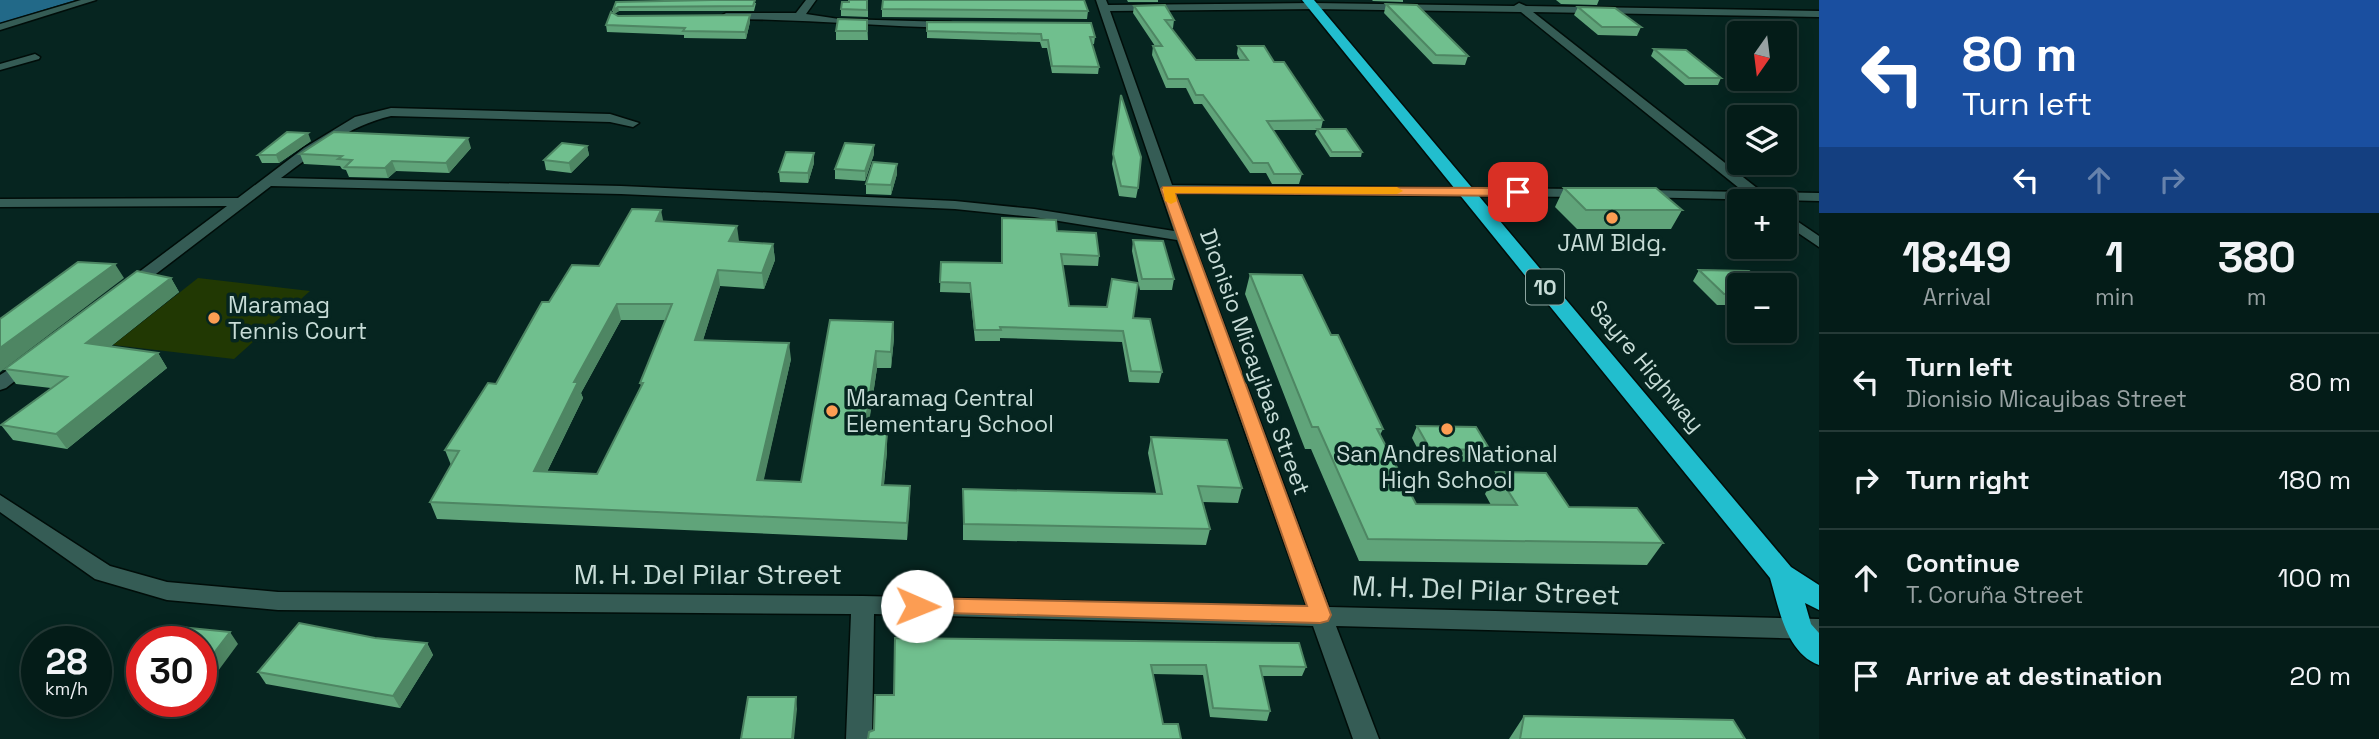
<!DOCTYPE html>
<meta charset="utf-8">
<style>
:root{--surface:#041c18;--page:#122925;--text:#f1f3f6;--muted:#97a1a2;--line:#253a37}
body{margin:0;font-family:"Space Grotesk",sans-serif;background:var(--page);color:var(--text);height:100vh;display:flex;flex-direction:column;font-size:26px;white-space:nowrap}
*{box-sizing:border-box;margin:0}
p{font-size:23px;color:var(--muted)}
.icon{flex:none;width:38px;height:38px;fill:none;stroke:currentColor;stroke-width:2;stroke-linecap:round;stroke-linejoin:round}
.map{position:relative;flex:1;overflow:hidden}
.panel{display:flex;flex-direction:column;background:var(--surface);width:560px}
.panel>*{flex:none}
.guide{background:#1a4fa0;color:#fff;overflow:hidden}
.needle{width:46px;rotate:194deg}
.controls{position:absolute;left:1727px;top:21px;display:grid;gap:14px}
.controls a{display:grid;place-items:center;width:70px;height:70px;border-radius:7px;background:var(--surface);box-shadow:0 4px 18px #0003,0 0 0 2px var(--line);font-size:35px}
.speed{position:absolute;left:21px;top:626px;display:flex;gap:14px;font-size:35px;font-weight:700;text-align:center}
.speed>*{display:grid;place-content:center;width:91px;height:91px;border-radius:50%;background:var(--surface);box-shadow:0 4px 18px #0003,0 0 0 2px var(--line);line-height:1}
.speed small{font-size:18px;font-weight:400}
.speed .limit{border:10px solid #d22;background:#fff;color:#111}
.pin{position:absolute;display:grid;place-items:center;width:60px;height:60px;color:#fff;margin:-30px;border-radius:14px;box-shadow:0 4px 10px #0006}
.me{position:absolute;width:77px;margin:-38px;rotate:91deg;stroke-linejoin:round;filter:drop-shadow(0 0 5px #0008)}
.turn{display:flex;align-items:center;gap:24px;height:147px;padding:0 28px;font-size:32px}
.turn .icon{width:91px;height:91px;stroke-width:2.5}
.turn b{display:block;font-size:49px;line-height:60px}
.lanes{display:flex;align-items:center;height:66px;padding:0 28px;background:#0003;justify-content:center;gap:35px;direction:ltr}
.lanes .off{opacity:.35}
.eta{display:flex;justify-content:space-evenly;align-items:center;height:119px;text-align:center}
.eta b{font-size:42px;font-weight:700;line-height:49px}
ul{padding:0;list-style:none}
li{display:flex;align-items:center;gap:21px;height:98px;padding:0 28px;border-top:2px solid var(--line)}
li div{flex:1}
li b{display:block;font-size:26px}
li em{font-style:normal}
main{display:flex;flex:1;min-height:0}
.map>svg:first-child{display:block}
.green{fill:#213803}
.water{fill:#226988}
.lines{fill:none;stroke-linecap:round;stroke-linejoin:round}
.minor-casing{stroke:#000d09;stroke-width:3}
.highway-casing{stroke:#000d09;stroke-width:3}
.minor{fill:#355c55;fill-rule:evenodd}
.highway{fill:#22bece;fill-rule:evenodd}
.wall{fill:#60a47a;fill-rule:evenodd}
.shaded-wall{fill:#4e8663}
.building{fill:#70bf8e;stroke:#4e8663;stroke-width:2;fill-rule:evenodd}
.route{fill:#fc9d53;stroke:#a46636;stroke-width:2}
.slow{fill:#f59e0b}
.poi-dot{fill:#fc9d53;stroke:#062520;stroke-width:2.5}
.labels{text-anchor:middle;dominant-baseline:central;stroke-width:7;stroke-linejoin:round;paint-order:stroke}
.shield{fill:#062520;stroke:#8da5a0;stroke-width:2}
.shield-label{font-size:21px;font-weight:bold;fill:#c7dcd7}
.poi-label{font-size:23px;fill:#c7dcd7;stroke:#062520}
.street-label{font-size:23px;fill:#c7dcd7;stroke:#062520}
.near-street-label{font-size:28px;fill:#c7dcd7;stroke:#062520}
</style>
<main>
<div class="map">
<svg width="1819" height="739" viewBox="0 0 1819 739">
<rect width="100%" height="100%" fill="#062520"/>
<path class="green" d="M198,278L310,291L234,359L113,345Z"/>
<path class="water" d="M0,0H76L0,23Z"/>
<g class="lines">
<defs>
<path id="minor" d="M81,0H96L0,30V24Z
M806,0H816L806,14L839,19L951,22L956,25L951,28C876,26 801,19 726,19L721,16L726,13H796Z
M1096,0H1106L1108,5L1313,3L1514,6L1519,3L1526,6L1819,11V17L1533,12L1762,192L1819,193V201L1636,197V191L1641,190L1744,192L1521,12L1313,9L1110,11L1172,185L1585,189L1592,193L1585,197L1175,193L1329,607L1819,619V639L1336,626L1379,739H1353L1313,626L874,614L872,739H846L851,614L278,610L167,600L95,579L0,512V495L110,566L167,582L278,592L863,596L1307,607L1177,240L1034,217L955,209L621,194L271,186L135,290L129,292L121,287L123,284L227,206L0,207V199L238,198L304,148L355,117L391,108L610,114L639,123L633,127L610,122L391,116C348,126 316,152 281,178L621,186L955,201L1034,209L1174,231Z
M35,54L40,57L39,59L0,70V64Z
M1785,213L1819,236V247L1785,224Z
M28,357L34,358L37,362L34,366L6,388L0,390V375Z"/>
<path id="highway" d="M1302,0H1314L1791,567L1819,585V610L1805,603L1811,624L1819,633V665C1786,653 1779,608 1770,578Z"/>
</defs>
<use href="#minor" class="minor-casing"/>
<use href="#highway" class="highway-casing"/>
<use href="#minor" class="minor"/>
<use href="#highway" class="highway"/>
</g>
<path class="wall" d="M868,0V17L841,16V9Z
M1127,0H1158V2H1128Z
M1372,0H1403V2L1373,1Z
M1556,0H1599L1597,5L1561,4Z
M616,2L756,3L754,11H619L614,14L618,16L750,22L746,39L684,38V35L607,32L606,25L613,13V10Z
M1386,4L1468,56L1465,65L1433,64L1384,13Z
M1134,6L1174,20L1173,28H1171L1196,60H1240L1237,54L1238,46L1274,62L1323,120L1321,129L1362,152L1361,157H1330L1315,134L1317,130H1273L1302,174L1299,184H1272L1266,173H1250L1202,104H1194L1186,88H1166L1152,55L1153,46H1155L1133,13Z
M1578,7L1641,27L1637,36L1598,35L1574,15Z
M882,9L1088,11L1087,19L882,17Z
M867,20L868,40H836V31Z
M927,22L1095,37L1094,44H1092L1099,67L1098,74L1052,73L1047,48H1042L1040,42L927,38Z
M1654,49L1721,78L1718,85H1685L1651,56Z
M1121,95L1138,188L1136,198L1119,196L1112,164Z
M311,141L279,163H262L258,155Z
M587,146L589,155L571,173L546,170L544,160Z
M471,148L449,173L396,171L388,178L349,177L346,170L342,169L340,166L304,164L300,154Z
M814,153V163L808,183L780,182L779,172Z
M874,154L865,181L835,179V169Z
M897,164V174L891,195L866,194V184Z
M1564,188L1682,210L1671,229H1577L1555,207Z
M1002,218L1057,231L1099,256L1098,266L1062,265L1069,306L1133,318L1162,372L1159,383L1129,382L1122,342L1000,338V341H975L970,293L940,292L941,262L1001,263Z
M663,221L738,242L773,244L775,260L764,289L720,286L703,340L791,359L763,481L801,482L893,322L894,338L891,368H877L867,434L887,451L884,485L910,486L907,540L437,519L430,502L451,465L445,450L496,384L549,302L599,266ZM621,320H666L640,383L641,386L597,474L547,472L583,398L581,393Z
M1133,240L1174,279L1172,290H1140L1132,251Z
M1699,270L1740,285V305H1717L1693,281Z
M1250,274L1331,335L1383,429L1380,435L1416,504L1491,505L1485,494L1496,472L1569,507L1663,543L1647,565L1359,561L1311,449H1305L1245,294Z
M171,278L179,292L110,347L158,353L167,368L67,449L13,440L1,425L51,388L16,384L5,369Z
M1417,426L1490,450L1484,462L1424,461L1412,438Z
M1151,437L1242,488L1238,503L1203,502L1210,529L1206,545L963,540V489L1156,493L1148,453Z
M375,638L427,643L433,655L400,708L266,684L258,672Z
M895,638L1306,667L1302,676H1262L1270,711L1267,721L1210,717L1203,675L1153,674L874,730L894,695Z
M1524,716L1745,739H1509Z"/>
<path class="shaded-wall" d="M618,7L619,11L614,14L613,10Z
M750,15V22L746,39L745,32Z
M308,133L311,141L279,163L276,155Z
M468,138L471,148L449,173L446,163Z
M874,145V154L865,181V171Z
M587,146L589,155L571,173L569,163Z
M814,153V163L808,183V173Z
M392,161L396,171L388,178L385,168Z
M897,164V174L891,195V185Z
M661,210L664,225L656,221Z
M737,226L739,241L731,257L729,241Z
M773,244L775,260L764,289L762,273Z
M115,264L124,278L0,372V348Z
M718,270L720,286L698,356L695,340Z
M171,278L179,292L96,358L86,343Z
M617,304L621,320L581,393L583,398L539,488L534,471L574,382Z
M893,322L894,338L891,368V352Z
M789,343L791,359L760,497L757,480Z
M876,351L877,368L865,451L864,434Z
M158,353L167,368L67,449L56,434Z
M887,434V451L882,502V485Z
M910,486V503L907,540V523Z
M230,632L238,644L201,694V670Z
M427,643L433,655L400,708L393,696Z
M796,697L797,709L794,739H792Z"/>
<path class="building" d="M713,0H755L753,6L618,7L613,10L616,2Z
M849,0H867V10L841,9L842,2H849Z
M883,0H1084L1088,11L882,9Z
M1386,4L1417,5L1468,56L1436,55Z
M1165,5L1174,20H1165L1196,60H1248L1238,46H1264L1274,62H1284L1323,120L1267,121L1302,174H1274L1268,163H1253L1203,95H1196L1188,79H1168L1153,46H1162L1134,6Z
M1578,7L1615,8L1641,27H1602Z
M611,12L618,16L750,15L745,32L683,31L685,28L606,25Z
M838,19L867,20V31H836Z
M927,22L1091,23L1095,37H1090L1099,67L1052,66L1048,40H1042L1041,34L927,31Z
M1654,49L1686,50L1721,78H1689Z
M1121,95L1141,157L1138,188L1121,186L1113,154Z
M1317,129H1346L1362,152H1332Z
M287,132L308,133L276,155H258Z
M334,132L468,138L446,163L392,161L385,168L345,167L352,160L338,159L342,156L300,154Z
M562,143L587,146L569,163L544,160Z
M845,143L874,145L865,171L835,169Z
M786,152L814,153L808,173L779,172Z
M873,162L897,164L891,185L866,184Z
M1564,188H1656L1682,210H1586Z
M632,209L661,210L656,221L737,226L729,241L773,244L762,273L718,270L695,340L789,343L757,480L801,482L830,320L893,322L891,352L876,351L864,434H887L882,485L910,486L907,523L430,502L459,451L445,450L488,383L496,384L542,302H549L572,265L599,266ZM617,304H672L640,383H643L597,474L534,471L578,382H574Z
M1002,218L1056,220L1057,231L1096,233L1099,256L1061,254L1069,306L1107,307L1112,279L1138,283L1133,318L1150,319L1162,372L1131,371L1123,331L1000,327L1001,330H975L970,283L940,282L941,262L1002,263Z
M1133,240L1163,241L1174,279H1142Z
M78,262L115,264L0,348V319Z
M1699,270L1749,271L1765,285H1740V294H1724Z
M137,271L171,278L86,343L158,353L56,434L1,425L67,377L5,369Z
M1250,274L1302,275L1331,335H1338L1383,429H1377L1416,504L1517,505L1496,472L1546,473L1569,507L1637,508L1663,543L1368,539L1318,427H1312Z
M1417,426L1476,427L1490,450L1430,449Z
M1151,437L1227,440L1242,488L1198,486L1210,529L964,524L963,489L1162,494Z
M299,623L375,638L427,643L393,696L258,672Z
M180,627L230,632L201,670V642H168Z
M895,638L1299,643L1306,667L1260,666L1270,711L1213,708L1206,665H1151L1163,724H1178L1181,739H868L869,732L874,730L875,695H894Z
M748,697H796L792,739H741Z
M1524,716L1733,720L1745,739H1520Z"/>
<path class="route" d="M1163,187L1518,188L1525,192L1518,196L1175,193L1331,615L1328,621L1320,623L910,612L907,606L910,600L917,598L1307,606L1161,189Z"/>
<path class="slow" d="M1163,187H1397L1403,191L1397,194L1175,193L1177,201L1171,204L1165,201Z"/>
<g class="poi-dot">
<circle cx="1612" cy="218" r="7"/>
<circle cx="214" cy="318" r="7"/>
<circle cx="832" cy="411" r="7"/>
<circle cx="1447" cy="429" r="7"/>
</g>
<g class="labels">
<rect class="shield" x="1526" y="269.5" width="38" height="35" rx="5"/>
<g class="shield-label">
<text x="1545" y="287">10</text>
</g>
<g class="poi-label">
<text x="1612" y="243">JAM Bldg.</text>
<text x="228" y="305" text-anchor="start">Maramag<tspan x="228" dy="26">Tennis Court</tspan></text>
<text x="846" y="398" text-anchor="start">Maramag Central<tspan x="846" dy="26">Elementary School</tspan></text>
<text x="1447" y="454">San Andres National<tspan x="1447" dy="26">High School</tspan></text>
</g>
<g class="street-label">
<text transform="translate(1255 362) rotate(70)">Dionisio Micayibas Street</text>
<text transform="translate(1647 366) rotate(50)">Sayre Highway</text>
</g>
<g class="near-street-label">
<text x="708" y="574">M. H. Del Pilar Street</text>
<text transform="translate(1486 590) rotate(2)">M. H. Del Pilar Street</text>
</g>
</g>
</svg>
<div class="controls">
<a><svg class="needle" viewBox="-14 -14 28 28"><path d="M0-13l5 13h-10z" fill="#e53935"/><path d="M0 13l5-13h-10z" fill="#97a1a2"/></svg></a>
<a><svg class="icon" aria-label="layers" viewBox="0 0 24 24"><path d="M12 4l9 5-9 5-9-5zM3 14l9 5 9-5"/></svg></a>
<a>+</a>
<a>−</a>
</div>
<div class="speed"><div>28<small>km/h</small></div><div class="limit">30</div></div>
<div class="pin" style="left:1518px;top:192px;background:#d93025"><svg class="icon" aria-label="arrive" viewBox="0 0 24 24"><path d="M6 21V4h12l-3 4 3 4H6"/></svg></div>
<svg class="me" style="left:917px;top:606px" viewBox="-20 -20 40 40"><circle r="19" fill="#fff"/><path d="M0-13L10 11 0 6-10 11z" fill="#fc9d53"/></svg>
</div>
<section class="panel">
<div class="guide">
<div class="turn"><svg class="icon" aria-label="left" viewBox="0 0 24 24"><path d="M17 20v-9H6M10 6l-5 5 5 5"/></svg><div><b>80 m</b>Turn left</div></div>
<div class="lanes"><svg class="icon" aria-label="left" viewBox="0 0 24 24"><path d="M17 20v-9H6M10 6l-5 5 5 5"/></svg><svg class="icon off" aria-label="ahead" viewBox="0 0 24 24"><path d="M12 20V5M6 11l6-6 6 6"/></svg><svg class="icon off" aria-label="right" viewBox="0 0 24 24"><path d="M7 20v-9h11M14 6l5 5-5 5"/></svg></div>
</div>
<div class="eta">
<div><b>18:49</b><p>Arrival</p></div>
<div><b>1</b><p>min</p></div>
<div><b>380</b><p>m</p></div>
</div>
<ul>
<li><svg class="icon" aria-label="left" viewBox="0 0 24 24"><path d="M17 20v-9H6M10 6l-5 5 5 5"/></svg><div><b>Turn left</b><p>Dionisio Micayibas Street</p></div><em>80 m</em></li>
<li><svg class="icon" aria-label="right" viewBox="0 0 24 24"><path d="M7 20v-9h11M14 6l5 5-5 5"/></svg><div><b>Turn right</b></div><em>180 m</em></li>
<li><svg class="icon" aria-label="ahead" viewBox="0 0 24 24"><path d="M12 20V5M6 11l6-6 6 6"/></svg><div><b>Continue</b><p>T. Coruña Street</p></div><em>100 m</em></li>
<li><svg class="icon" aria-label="arrive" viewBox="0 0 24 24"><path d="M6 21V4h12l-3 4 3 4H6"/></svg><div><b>Arrive at destination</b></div><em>20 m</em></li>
</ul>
</section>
</main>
